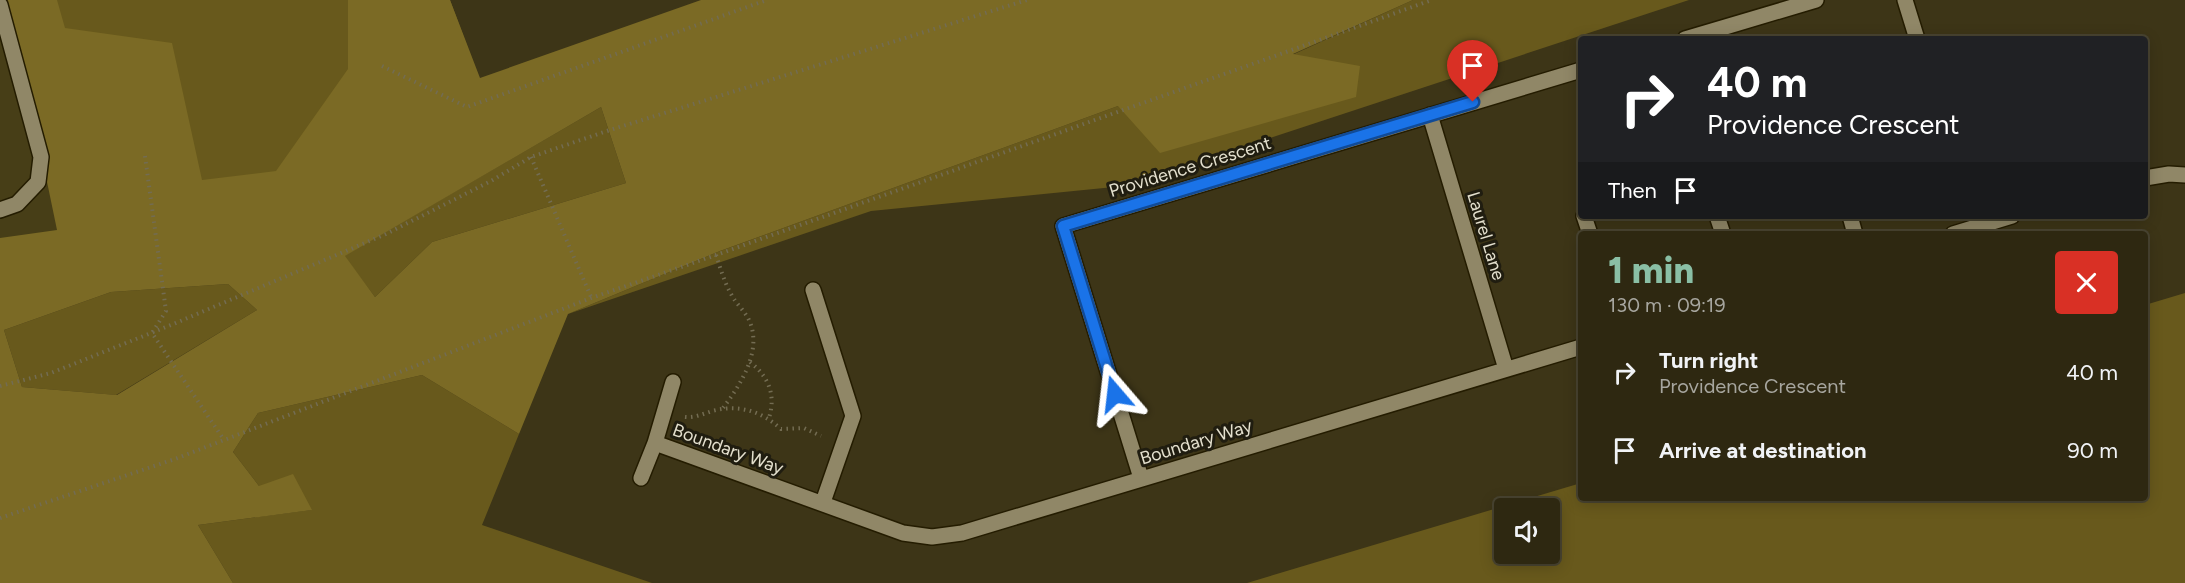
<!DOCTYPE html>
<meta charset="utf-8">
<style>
:root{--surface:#2e2811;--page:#36301a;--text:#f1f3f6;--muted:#a7a69f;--line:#494431;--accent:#8abfa5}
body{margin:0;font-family:Figtree,sans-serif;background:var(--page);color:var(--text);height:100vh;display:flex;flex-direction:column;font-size:22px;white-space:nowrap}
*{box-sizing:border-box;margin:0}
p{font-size:20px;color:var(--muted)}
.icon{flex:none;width:33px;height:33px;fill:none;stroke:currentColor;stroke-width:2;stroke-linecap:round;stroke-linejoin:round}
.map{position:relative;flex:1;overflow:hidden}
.sheet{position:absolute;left:1578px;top:231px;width:570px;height:270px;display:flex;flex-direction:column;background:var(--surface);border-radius:6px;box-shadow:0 3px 15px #0003,0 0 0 2px var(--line)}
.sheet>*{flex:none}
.guide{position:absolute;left:1578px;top:36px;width:570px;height:183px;border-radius:6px;box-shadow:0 3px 15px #0003,0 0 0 2px var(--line);background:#202124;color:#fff;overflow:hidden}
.fabs{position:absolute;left:1494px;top:498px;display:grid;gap:12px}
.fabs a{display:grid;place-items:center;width:66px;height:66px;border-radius:6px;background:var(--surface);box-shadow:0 3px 15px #0003,0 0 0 2px var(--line);font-size:30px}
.pin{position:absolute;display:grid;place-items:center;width:51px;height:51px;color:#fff;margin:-62px -26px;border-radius:50% 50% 50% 0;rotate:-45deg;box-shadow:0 0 6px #0007}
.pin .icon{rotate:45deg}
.me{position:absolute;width:66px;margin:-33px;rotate:343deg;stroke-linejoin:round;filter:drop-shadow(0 0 4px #0008)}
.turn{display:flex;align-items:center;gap:21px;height:126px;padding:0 30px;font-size:27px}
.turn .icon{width:78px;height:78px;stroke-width:2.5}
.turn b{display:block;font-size:42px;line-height:51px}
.then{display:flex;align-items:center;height:57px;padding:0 30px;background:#0003;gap:12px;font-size:22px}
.round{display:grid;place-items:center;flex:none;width:63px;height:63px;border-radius:6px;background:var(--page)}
.head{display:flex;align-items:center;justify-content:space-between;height:102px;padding:0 30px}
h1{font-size:36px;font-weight:800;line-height:45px;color:var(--accent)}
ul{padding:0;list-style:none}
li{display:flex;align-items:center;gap:18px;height:78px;padding:0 30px}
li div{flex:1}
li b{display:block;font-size:22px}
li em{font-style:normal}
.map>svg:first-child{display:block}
.built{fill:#473e17}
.green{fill:#68591c;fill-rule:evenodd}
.forest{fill:#7b6a25;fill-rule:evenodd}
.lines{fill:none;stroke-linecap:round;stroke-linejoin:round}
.minor-casing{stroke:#241c00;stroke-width:18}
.path{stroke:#736c52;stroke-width:4;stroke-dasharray:1.5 4.5;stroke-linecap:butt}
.minor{stroke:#908767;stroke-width:15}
.route-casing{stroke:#114b97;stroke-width:15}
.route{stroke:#1a73e8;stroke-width:10}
.labels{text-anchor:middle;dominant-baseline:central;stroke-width:6;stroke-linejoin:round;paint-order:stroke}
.street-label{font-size:18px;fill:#e4e0ce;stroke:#201d10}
</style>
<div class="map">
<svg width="2185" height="583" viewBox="0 0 2185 583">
<rect width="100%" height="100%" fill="#3d3517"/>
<path class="built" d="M0,0H53L137,257L0,309Z"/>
<path class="green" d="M53,0H450L479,78L137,257Z
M1413,0H1689L1124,186L871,211L568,314L720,251L1118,106L1292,55Z
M601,107L626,183L432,242L375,297L344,256Z
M228,284L257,310L116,395L22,387L4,330L111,292Z
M2185,293V583H1247L1581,483V498H2145V305ZM1504,508H1550V554H1504Z
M422,375L519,434L482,525L652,583H233L198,525L311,510L259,486L233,452L258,413Z"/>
<path class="forest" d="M6,0H57L65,28L172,43L202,180L276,171L348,69V0H450L480,78L701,0H1413L1293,54L1360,66L1356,97L1160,153L1118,106L720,251L568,314L519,434L422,375L258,413L233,452L259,486L293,474L312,510L198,525L233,583H0V238L57,230L22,61ZM601,107L626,183L432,242L375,297L345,256ZM228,284L257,310L117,395L22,387L4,330L111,292Z"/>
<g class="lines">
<defs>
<path id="minor" d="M1905,0L1917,39
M0,5L41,157L38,182L17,204L0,210
M1685,39L1816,0
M1430,115L1506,369
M2145,178L2169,174L2185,175
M1584,216L1590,234
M1717,216L1723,234
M1850,216L1855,234
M1953,234L2012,216
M813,290L853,416L823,502
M655,443L903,533L932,537L962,533L1581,347
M641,478L655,443L673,382
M1141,478L1063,226L1581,70"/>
</defs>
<use href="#minor" class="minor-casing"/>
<path class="path" d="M382,66L467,107L767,0
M145,156L166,311L152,333L224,440
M531,157L591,297
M716,255C721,270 725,285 734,299C738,305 744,311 748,318C764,349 741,384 723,408
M750,362C769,377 776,395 769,418
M0,386L51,373L171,325L386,234L491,181L531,157L607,131L1027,0
M685,417C694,418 703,414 712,411C739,404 761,411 781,429L804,428L821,436
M0,518L175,459L591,298L716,255L1432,0"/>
<use href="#minor" class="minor"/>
</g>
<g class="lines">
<defs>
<path id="route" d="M1115,394L1063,226L1473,102"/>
</defs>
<use href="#route" class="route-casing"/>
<use href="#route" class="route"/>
</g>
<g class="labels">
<g class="street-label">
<text transform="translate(1190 167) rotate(-17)">Providence Crescent</text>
<text transform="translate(1486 236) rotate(73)">Laurel Lane</text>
<text transform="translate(1196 442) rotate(-17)">Boundary Way</text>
<text transform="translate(728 449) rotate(20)">Boundary Way</text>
</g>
</g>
</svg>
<div class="fabs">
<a><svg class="icon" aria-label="sound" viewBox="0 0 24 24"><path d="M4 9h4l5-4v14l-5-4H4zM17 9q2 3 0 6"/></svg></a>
</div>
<div class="pin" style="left:1473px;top:102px;background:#d93025"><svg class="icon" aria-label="arrive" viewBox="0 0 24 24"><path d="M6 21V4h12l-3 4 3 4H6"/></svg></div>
<svg class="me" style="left:1115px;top:394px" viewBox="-20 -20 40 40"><path d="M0-17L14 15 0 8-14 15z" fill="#1a73e8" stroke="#fff" stroke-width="4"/></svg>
<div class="guide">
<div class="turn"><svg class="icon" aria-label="right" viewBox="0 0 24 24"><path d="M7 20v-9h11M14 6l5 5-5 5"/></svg><div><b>40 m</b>Providence Crescent</div></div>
<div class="then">Then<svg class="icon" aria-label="arrive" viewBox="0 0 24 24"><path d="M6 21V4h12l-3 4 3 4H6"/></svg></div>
</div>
<section class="sheet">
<div class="head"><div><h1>1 min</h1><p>130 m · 09:19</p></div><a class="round" style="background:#d93025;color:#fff"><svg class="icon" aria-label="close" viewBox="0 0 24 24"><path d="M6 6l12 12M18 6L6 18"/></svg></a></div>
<ul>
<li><svg class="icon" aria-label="right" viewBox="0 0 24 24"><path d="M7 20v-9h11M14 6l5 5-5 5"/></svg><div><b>Turn right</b><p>Providence Crescent</p></div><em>40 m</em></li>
<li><svg class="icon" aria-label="arrive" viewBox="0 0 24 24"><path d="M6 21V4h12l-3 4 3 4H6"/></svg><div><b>Arrive at destination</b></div><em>90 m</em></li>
</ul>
</section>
</div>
